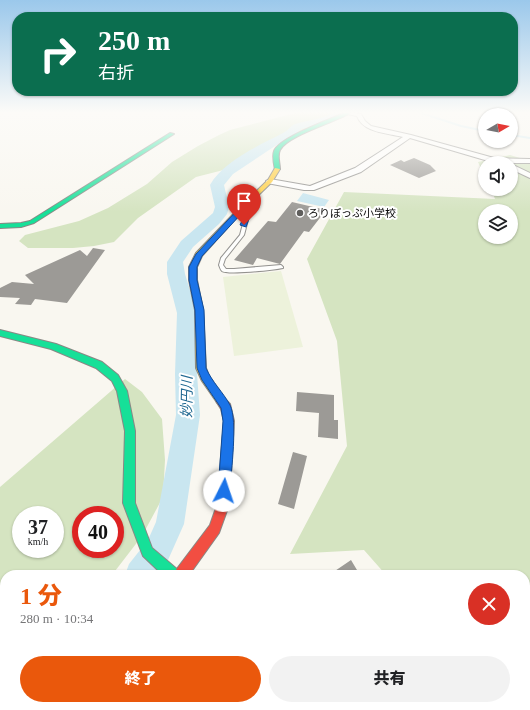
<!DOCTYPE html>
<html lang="ja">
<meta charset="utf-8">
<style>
:root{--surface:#fff;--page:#f2f2f2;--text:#202124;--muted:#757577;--accent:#ea580c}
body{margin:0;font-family:"Times New Roman","Noto Sans JP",serif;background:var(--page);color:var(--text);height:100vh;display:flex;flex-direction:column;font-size:15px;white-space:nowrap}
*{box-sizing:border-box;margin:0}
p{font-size:13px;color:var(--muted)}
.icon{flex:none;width:22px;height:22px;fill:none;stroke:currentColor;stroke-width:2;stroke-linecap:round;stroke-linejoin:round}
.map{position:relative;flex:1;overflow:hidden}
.panel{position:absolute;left:0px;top:570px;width:530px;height:140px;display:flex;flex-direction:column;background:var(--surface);border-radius:16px 16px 0 0;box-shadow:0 1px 3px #0004}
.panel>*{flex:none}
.banner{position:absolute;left:12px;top:12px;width:506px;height:84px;border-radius:16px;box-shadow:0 1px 3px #0004;background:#0b6e4f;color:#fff;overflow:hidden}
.needle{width:26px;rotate:80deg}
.controls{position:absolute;left:478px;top:108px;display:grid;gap:8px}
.controls a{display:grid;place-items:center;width:40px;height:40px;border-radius:50%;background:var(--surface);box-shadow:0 1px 3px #0004;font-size:20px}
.speed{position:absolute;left:12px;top:506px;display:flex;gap:8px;font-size:20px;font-weight:700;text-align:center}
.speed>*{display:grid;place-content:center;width:52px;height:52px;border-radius:50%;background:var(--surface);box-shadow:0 1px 3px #0004;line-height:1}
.speed small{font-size:10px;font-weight:400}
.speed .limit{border:6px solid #d22;background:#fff;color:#111}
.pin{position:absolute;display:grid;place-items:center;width:34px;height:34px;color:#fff;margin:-41px -17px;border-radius:50% 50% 50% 0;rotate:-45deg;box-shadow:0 0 4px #0007}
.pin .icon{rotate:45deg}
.me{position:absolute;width:44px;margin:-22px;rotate:4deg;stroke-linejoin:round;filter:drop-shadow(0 0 3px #0008)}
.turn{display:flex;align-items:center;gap:14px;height:84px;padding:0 20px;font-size:18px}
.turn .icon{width:52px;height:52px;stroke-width:2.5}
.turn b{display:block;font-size:28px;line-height:34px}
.round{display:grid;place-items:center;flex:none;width:42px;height:42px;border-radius:21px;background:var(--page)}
.summary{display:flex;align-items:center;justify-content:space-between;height:68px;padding:0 20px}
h1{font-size:24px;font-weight:800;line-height:30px;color:var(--accent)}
.action{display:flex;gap:8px;margin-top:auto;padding:8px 20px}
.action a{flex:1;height:46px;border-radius:24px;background:var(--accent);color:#fff;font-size:16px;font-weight:800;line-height:46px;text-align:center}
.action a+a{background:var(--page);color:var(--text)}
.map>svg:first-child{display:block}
.forest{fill:#d5e4c1;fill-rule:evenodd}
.pitch{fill:#edf2db}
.water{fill:#c9e6f0}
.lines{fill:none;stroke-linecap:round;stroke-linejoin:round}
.stream{stroke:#c9e6f0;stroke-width:2}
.river{fill:#c9e6f0;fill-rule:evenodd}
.building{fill:#9c9a96}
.lane-casing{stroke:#93928f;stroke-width:2}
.street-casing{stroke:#93928f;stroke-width:2}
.fast-casing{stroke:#898885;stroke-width:2}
.slow-casing{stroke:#898885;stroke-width:2}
.jam-casing{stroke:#898885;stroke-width:2}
.lane{fill:#fefefd;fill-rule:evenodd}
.street{fill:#fefefd;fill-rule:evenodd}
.fast{fill:#16e098;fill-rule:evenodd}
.slow{fill:#ffcf43;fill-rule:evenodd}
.jam{fill:#f24e42;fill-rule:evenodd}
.route{fill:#1a73e8;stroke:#114b97}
.poi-dot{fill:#5f5e5c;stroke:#fff;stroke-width:1.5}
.labels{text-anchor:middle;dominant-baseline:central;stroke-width:4;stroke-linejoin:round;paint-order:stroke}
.far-poi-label{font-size:11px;fill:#0c0c0c;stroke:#fff;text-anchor:start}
.water-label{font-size:14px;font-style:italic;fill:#216992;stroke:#fff}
</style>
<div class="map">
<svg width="530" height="710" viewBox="0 0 530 710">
<rect width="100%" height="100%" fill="#f9f7f0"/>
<path class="forest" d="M299,112H354L342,114L281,142L243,165L196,177L138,218L114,242L94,246L73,248H28L19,241L25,235L79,221L108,208L147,184L172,162L198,146L219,135L230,130Z
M510,155L530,161V710H502L505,705H525V575H386L364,550L290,554L347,446L337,341L307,259L344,192L495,199L491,189H511V163H485V177L478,162ZM485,211H511V237H485Z
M125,379L142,392L162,419L165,460L163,497L142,536L112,575H5V705H10L4,710H0V487ZM21,515H55V549H21ZM81,515H115V549H81Z"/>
<path class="pitch" d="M281,271L303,347L234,356L223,277Z"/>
<path class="water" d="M303,193L329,200L324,207L297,201Z"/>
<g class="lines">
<path class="stream" d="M418,112L461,126L485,131
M511,135L530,138"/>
<path class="river" d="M334,112H346L336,120L301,129L293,137L275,146L233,174L224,185L229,207L227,214L219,224L193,247L183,262L185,274L197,313V374L200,415L184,524L168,560L158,575H125L129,564L148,540L156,522L176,415L175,374L177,313L167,274V262L181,241L213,213L215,207L210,185C223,161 260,145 283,133C288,131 290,126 295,124C308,120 322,120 334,112Z
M5,696V705H41L39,710H0V705Z"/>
</g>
<path class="building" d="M414,158L430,165L436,171L419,178L390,165L401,160L404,162Z
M292,202L326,210L309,232L304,231L280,264L257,258L253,265L234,260L268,221L276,222Z
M93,248L105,250L67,303L35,299L31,305L15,304L20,298L0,297V288L12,282L34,284L25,275L80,250L87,256Z
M297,392L334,395V420H338V439L318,437L319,413L296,411Z
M293,452L307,456L294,509L278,504Z
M351,560L360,575H329Z"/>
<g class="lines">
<defs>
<path id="lane" d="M243,205L246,206L249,216L244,235L225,259L223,265L226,269H234L281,265L283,267V268C274,270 227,275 222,271C220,269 220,267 219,265L221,258L240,235L245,216L242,206Z"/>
<path id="street" d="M347,112L361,114L365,121L371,126L411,135L494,158L530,159V163H495L410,138L361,172L314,190H304L267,183L266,181L270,179L310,186L355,168L403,137C388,133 363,133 357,116L347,114Z
M511,164L530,173V178L511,169Z"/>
<path id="fast" d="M346,112H352C337,122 288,135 280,150C277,156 280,163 280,169L275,170C274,165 272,156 274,151C280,137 331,119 346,112Z
M170,133L174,134L34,223L21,227L0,228V224L21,223L30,221Z
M0,330L56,344L102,362L118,375L127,391L135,431V503L152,548L178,570L180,575H163L143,556L123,503L125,431L117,391L112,381L96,368L51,349L0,336Z
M124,705H140L138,710H122Z"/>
<path id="slow" d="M275,168L280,169L272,182L246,207L202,256L197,267V280L203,310L206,368L209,376L226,401L224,404L221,405L218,404L202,381L196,368L195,310L189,280V267L196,253L242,205L268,180Z"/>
<path id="jam" d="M221,397L224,398L230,404L234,421L229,505L219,533L189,575H174L176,570L210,525L217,505L224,421L221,409L216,401L218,398Z"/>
</defs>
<use href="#lane" class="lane-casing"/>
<use href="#street" class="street-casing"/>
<use href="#fast" class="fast-casing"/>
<use href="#slow" class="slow-casing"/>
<use href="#jam" class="jam-casing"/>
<use href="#lane" class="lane"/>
<use href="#street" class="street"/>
<use href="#fast" class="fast"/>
<use href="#slow" class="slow"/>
<use href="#jam" class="jam"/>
</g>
<linearGradient id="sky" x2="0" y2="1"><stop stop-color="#9bc8eb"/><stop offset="0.53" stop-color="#fcfbf8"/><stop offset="1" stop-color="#fcfbf8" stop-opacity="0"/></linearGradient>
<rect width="530" height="212" fill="url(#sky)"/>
<path class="route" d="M242,205H246L250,216L246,227L240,225L244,216L243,212L202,256L197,267V280L204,310L206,368C212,382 223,392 230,405C238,421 231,471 230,491L228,495L224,497L220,495L218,491L223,421L221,408L202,380L197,368L195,310L189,280V267L196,254Z"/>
<circle class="poi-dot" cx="300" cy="213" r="4"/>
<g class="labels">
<g class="far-poi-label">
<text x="308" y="213">ろりぽっぷ小学校</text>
</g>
<g class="water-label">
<text transform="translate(187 397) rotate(-89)">妙円川</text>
</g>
</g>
</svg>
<div class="controls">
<a><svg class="needle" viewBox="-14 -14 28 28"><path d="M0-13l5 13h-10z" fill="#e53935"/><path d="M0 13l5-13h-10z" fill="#757577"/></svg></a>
<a><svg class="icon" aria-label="sound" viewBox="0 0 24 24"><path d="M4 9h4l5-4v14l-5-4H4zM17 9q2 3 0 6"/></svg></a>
<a><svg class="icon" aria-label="layers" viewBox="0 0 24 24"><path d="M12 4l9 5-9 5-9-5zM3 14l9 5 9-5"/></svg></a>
</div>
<div class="speed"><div>37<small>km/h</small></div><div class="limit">40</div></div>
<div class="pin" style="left:244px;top:225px;background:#d93025"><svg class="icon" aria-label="arrive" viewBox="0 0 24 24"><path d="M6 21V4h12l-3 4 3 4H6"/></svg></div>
<svg class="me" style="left:224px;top:491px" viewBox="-20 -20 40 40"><circle r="19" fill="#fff"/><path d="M0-13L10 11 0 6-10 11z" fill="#1a73e8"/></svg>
<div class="banner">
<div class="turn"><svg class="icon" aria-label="right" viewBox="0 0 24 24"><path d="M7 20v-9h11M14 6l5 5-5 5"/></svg><div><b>250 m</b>右折</div></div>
</div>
<section class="panel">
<div class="summary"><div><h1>1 分</h1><p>280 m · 10:34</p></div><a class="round" style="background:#d93025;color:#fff"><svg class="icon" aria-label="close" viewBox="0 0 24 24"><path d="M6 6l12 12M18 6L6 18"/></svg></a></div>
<div class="action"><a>終了</a><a>共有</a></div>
</section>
</div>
